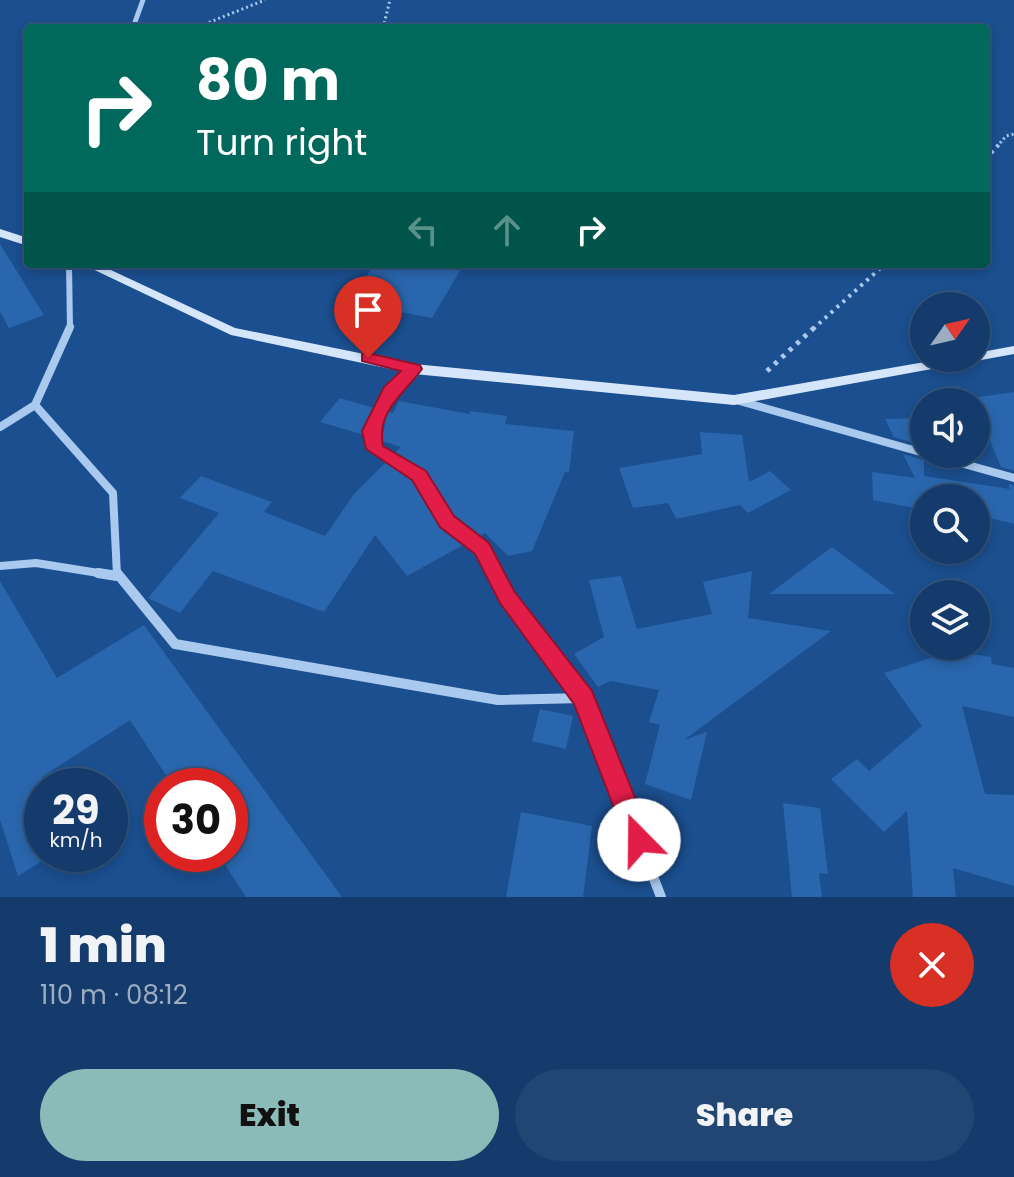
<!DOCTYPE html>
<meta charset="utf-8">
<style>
:root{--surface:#143b6b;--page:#214673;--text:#f1f3f6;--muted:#9dadc1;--line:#33557e;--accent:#8bbbb9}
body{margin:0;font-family:Poppins,sans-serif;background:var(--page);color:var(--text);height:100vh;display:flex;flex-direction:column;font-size:30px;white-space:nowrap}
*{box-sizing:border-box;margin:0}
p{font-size:26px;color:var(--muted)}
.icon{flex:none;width:44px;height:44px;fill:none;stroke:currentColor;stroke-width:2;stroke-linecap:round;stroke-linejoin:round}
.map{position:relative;height:897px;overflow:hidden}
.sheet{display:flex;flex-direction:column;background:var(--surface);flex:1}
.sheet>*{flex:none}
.guide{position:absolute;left:24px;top:24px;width:966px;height:244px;border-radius:8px;box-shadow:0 4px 12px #0003,0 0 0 2px var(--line);background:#00695c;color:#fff;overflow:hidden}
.needle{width:52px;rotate:56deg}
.buttons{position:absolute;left:910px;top:292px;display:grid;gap:16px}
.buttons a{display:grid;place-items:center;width:80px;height:80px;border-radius:50%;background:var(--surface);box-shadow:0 4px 12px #0003,0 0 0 2px var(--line);font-size:40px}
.speed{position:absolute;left:24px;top:768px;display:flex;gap:16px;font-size:40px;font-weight:700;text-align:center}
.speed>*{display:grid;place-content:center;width:104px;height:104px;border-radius:50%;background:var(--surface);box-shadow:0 4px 12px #0003,0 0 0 2px var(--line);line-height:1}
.speed small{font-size:20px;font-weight:400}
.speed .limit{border:12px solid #d22;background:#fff;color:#111}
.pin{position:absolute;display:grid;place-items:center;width:68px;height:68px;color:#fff;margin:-82px -34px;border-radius:50% 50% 50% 0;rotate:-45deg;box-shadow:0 0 8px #0007}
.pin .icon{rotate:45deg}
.me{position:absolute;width:88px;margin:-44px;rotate:338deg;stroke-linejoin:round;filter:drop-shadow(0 0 6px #0008)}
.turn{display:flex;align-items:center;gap:28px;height:168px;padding:0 40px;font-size:36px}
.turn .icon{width:104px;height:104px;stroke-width:2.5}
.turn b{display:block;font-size:56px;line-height:68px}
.lanes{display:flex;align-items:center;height:76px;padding:0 40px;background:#0003;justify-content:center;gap:40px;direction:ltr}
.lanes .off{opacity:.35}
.round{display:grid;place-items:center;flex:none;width:84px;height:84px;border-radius:42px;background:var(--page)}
.summary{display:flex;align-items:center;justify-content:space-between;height:136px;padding:0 40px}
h1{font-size:48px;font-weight:800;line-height:60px}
.button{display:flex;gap:16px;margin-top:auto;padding:16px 40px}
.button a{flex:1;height:92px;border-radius:48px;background:var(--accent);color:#111;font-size:32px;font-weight:800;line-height:92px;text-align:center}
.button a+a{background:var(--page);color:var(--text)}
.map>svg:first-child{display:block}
.building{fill:#2a66ad}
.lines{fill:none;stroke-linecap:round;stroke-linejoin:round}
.path-far2{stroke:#a9c9ee;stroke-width:3;stroke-dasharray:2 3;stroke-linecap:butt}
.path-far1{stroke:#a9c9ee;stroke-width:4;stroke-dasharray:3 5;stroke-linecap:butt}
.path{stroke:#a9c9ee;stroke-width:5;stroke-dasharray:4 6;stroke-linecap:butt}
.street-far3{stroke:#a9c9ee;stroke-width:5}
.street-far2{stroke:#a9c9ee;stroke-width:6}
.street-far1{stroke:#a9c9ee;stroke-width:8}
.street{stroke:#a9c9ee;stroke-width:10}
.secondary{fill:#d6e6fa;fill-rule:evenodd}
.route{fill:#e11d48;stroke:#92132f;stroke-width:2}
</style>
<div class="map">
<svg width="1014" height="897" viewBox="0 0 1014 897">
<rect width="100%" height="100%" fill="#1b4f8f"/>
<path class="building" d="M0,244L44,315L9,328L0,312Z
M375,264H464L432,318L348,302Z
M1014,392V471L1001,467L972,398Z
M340,398L374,408L368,436L320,422Z
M399,401L470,414V411L507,416L505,424L574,431L569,473L565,472L532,551L508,556L485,533L478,537L452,516L438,498L424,471L395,453L401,447L382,441L386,417L388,412L393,413Z
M924,418V446L894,437L885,419Z
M700,432L742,435L749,482L770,471L791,490L748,513L740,505L681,518H676L668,503L633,508L619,468L702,454Z
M903,454L924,460V476L1010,489L1008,484L1014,485V524L977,515L981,520H976V498H924V510L873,500L872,472L915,478Z
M385,463L415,481L426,506L442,525L465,544L407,576L375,535L324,612L213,571L180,613L148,598L219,513L180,498L201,476L272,502L264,512L325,536L354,494Z
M832,547L895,594H769L813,561Z
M752,571L748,618L831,631L684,740L707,732L691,800L645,784L660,725L649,722L659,690L610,681L598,687L574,654L604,637L589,580L621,576L637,629L712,614L703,582Z
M0,581L57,678L144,625L342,897H246L218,854H230V786H173L130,720L42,777V861L18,876L0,820Z
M952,651L991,657L992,664L1014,668V717L962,706L985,794L1014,795V886L953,868L956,897H913L907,811L884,832L831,779L857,759L869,771L922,726L884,673Z
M540,709L573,716L566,749L532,741Z
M783,803L820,808L828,874L819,873L822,897H792Z
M521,812L592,826L583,897H506Z"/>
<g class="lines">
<path class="path-far2" d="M195,28L265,0
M383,28L390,0
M1000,143L1006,136L1014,134"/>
<path class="path-far1" d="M986,159L1002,141
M813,329L885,264"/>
<path class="path" d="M767,371L815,327"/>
<path class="street-far3" d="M137,28L135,22L143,0"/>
<path class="street-far2" d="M69,264L70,329"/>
<path class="street-far1" d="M414,369C390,392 371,414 375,449L420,476L432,502L447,521L482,549L496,575
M736,400L924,453
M35,405L113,493L117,575
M0,427L35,405L70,327
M928,454L1014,478
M0,566L36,563L111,575"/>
<path class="street" d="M98,573L117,576
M117,573L175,644L498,700L584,698
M494,573L507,597L584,698L661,897"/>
<path class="secondary" d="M0,229L28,238V246L0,237Z
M82,264H98L235,328L414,364L734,395L948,358H976V353L1014,346V354L734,405L414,374L231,335Z"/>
</g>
<path class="route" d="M368,353L420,365L422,369C404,394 376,411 383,446L426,471L454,516L489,543L514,591L592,691L652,840L648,849L639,853L630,849L574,704L500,603L475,554L440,527L412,480L366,449L362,431L384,387L401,371L362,361V354Z"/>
</svg>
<div class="buttons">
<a><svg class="needle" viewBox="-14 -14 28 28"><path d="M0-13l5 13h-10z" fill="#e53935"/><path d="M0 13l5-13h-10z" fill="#9dadc1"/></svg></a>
<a><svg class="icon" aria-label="sound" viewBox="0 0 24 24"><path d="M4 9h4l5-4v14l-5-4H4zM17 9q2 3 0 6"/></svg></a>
<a><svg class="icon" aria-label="search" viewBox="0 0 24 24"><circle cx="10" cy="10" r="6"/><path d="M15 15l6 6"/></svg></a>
<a><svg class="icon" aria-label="layers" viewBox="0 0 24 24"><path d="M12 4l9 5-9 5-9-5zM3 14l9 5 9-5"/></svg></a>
</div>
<div class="speed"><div>29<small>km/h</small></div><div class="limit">30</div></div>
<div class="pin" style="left:368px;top:358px;background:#d93025"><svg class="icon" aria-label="arrive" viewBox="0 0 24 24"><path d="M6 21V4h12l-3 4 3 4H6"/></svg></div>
<svg class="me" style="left:639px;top:840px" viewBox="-20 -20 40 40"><circle r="19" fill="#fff"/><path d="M0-13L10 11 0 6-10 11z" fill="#e11d48"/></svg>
<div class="guide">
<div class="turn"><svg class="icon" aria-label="right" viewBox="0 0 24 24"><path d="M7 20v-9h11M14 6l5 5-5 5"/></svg><div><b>80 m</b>Turn right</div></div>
<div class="lanes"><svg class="icon off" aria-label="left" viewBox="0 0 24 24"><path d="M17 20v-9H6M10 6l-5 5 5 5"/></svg><svg class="icon off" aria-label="ahead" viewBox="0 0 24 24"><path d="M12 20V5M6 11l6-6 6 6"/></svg><svg class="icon" aria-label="right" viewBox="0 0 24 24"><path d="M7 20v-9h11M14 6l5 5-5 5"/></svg></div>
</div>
</div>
<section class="sheet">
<div class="summary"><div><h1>1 min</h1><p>110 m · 08:12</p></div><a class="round" style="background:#d93025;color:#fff"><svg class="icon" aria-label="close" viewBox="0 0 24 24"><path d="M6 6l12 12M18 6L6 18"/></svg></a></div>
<div class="button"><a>Exit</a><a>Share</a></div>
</section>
